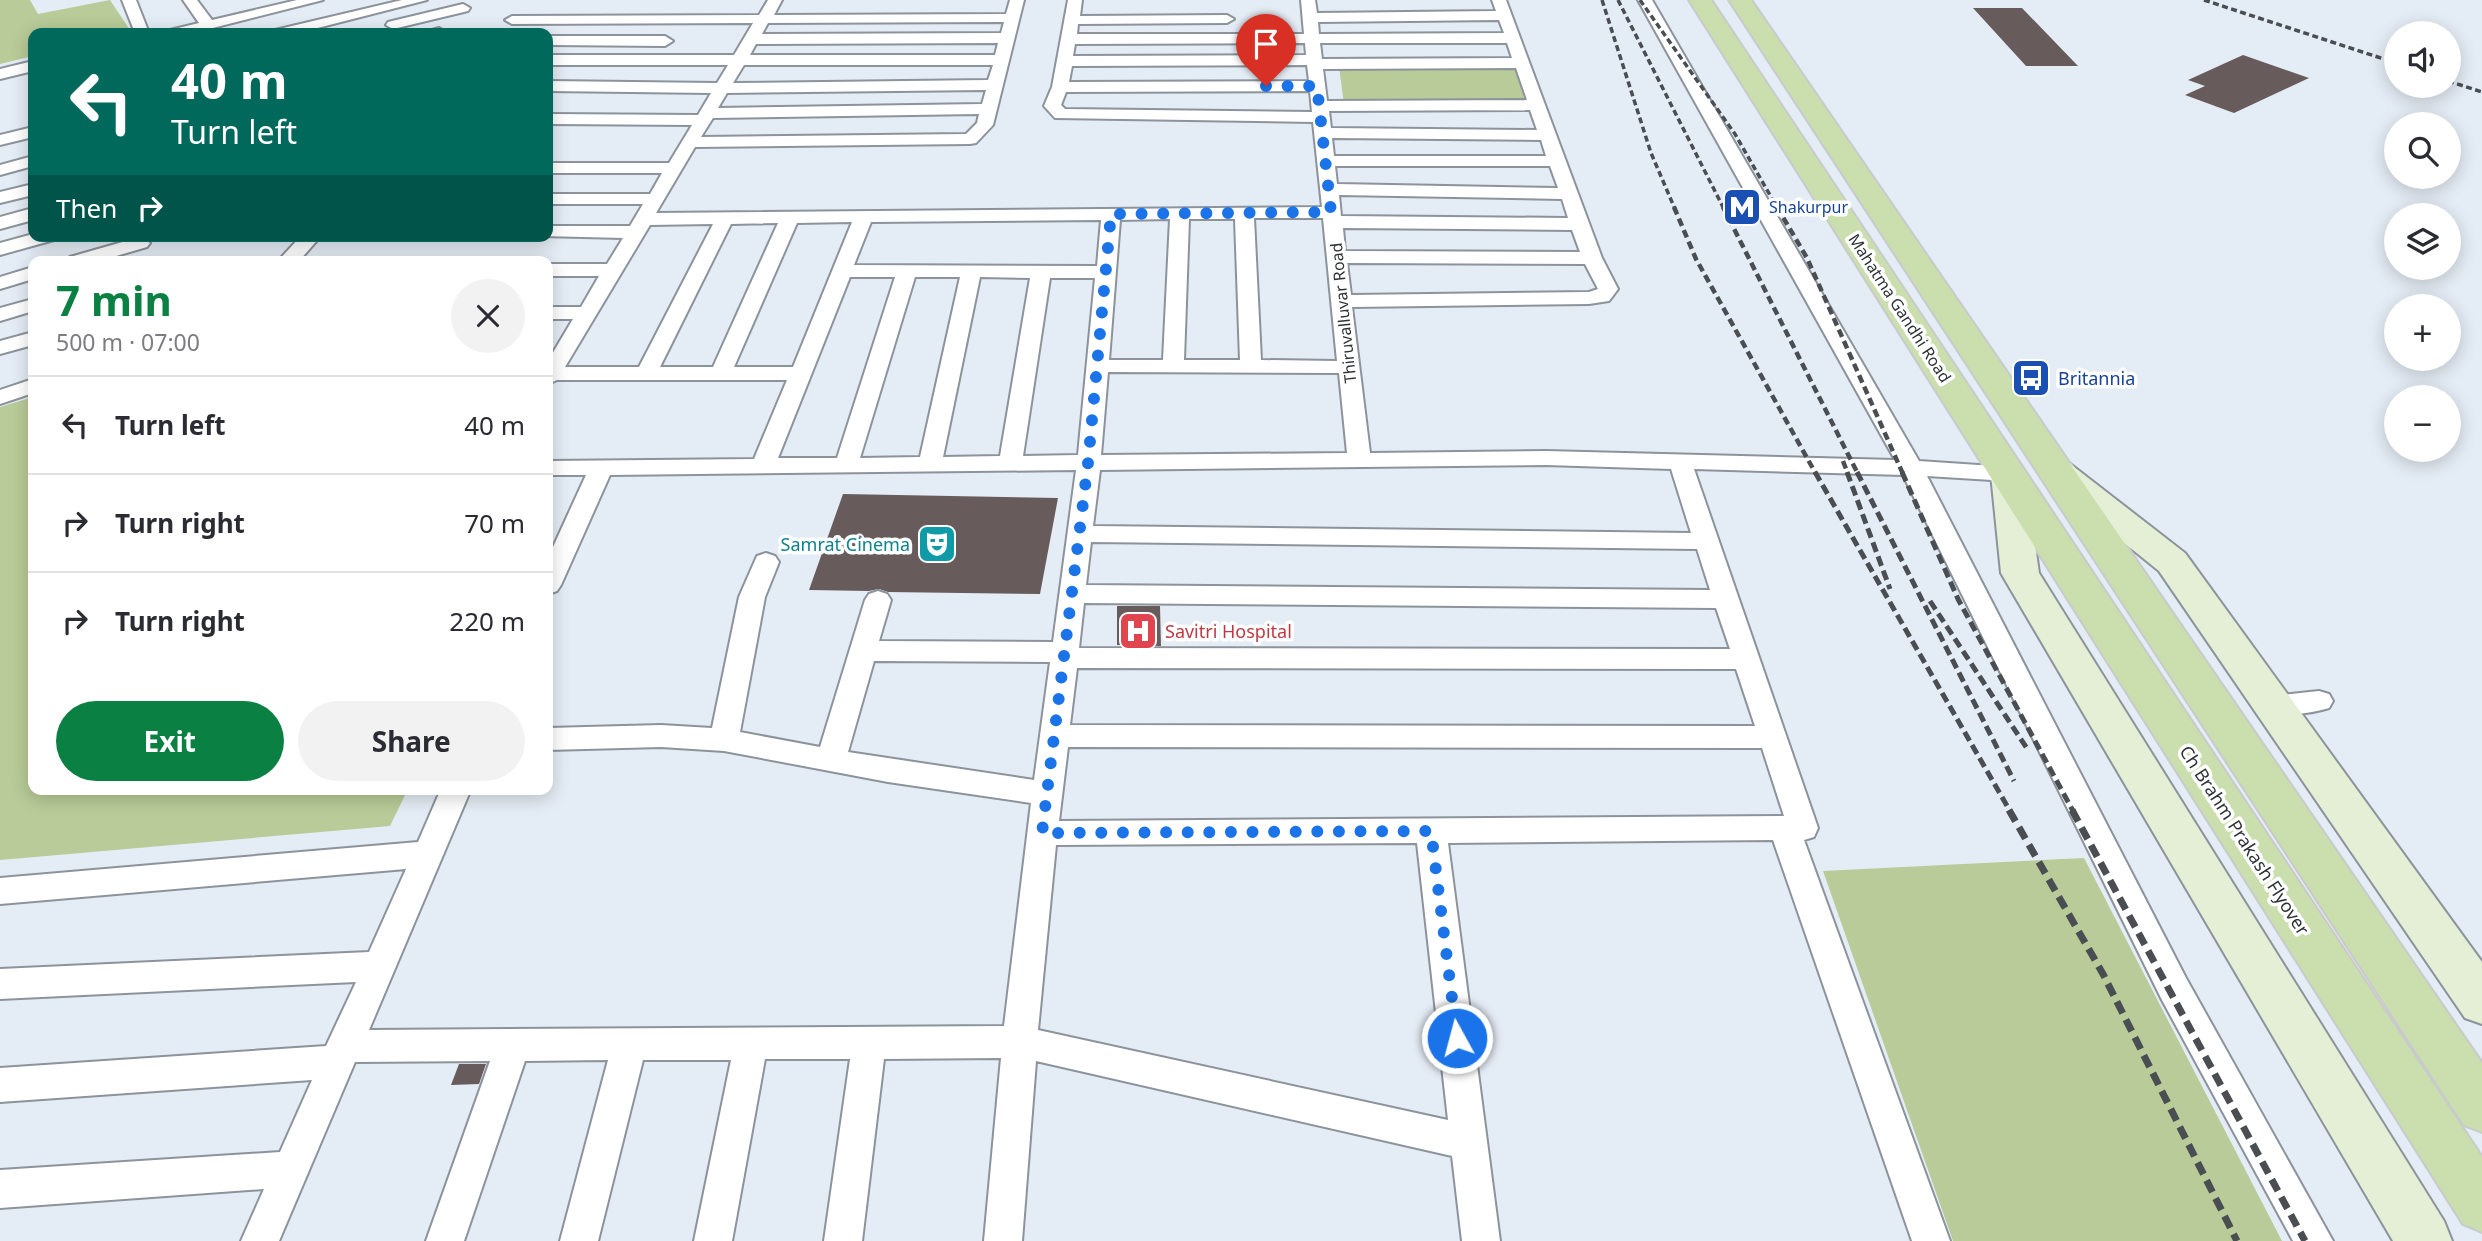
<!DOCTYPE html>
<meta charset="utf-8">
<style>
:root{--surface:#fff;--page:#f2f2f3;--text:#2b2b33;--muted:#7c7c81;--line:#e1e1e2;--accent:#0b8043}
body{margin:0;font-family:"Noto Sans",sans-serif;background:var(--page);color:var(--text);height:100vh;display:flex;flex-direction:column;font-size:26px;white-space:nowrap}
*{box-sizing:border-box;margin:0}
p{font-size:23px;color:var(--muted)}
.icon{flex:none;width:38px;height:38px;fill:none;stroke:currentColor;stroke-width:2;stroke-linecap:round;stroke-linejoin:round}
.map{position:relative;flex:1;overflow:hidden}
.panel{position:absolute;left:28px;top:256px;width:525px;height:539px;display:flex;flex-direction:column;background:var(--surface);border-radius:14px;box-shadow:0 4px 18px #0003}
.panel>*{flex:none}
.banner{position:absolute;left:28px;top:28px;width:525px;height:214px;border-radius:14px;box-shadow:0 4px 18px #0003;background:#00695c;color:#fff;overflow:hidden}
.fabs{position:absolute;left:2384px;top:21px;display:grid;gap:14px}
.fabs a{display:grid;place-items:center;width:77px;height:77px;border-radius:50%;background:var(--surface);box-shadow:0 4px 18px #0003;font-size:35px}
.pin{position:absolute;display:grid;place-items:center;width:60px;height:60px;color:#fff;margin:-72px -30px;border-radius:50% 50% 50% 0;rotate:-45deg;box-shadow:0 0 7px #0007}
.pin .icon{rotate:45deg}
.me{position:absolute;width:77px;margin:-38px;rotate:353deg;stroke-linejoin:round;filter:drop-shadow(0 0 5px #0008)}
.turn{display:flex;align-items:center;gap:24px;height:147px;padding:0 28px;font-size:32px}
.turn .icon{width:91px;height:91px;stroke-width:2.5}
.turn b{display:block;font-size:49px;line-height:60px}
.then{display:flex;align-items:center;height:66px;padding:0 28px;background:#0003;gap:14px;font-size:26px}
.round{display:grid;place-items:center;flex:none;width:74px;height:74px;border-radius:37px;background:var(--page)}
.head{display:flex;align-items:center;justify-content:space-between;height:119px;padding:0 28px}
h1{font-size:42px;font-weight:700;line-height:52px;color:var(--accent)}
.button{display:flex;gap:14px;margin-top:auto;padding:14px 28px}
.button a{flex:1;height:80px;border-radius:42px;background:var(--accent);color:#fff;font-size:28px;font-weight:700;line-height:80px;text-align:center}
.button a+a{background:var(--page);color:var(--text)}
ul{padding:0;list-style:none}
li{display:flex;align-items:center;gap:21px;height:98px;padding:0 28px;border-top:2px solid var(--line)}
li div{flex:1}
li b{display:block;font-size:26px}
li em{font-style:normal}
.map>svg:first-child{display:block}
.green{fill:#b8cb98}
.building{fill:#675c5b}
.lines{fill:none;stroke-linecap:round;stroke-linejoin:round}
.street-casing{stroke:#8c939b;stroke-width:4}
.secondary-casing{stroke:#8c939b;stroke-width:4}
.primary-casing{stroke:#c9cacb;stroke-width:4}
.street{fill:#fff;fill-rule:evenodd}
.secondary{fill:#e5efd6;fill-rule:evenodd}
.primary{fill:#cadfad;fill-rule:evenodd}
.rail-far3{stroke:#4a4e52;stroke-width:3.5;stroke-dasharray:6 3.5;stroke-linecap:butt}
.rail-far2{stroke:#4a4e52;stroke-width:4.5;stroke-dasharray:8 4.5;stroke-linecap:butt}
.rail-far1{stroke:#4a4e52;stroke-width:5;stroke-dasharray:10 5;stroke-linecap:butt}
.rail{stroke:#4a4e52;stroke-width:7;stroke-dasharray:13 7;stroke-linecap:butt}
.route{stroke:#1a73e8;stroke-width:12;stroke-dasharray:0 21.6}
.labels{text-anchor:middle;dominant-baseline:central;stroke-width:7;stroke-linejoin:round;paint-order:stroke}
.far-transit-label{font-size:16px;fill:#164399;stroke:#fff;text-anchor:start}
.far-street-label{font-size:16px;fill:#303336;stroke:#fff}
.transit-label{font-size:18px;fill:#164399;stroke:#fff;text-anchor:start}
.culture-label{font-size:18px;fill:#0d838f;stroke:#fff;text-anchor:end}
.health-label{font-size:18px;fill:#be3a42;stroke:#fff;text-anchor:start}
.street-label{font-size:18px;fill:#303336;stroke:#fff}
</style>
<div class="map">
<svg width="2482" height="1241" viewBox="0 0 2482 1241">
<rect width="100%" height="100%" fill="#e4ecf5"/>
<path class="green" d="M0,0H30L38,14L110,0L132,33H33V56L0,64Z
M1339,67H1514L1526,103L1344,104Z
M33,397V789H408L390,826L0,860V407Z
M2084,858L2282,1241H1953L1823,871Z"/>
<path class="building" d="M1973,8H2022L2078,66H2026Z
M2243,55L2309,78L2234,113L2185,95L2205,86L2188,80Z
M843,494L1058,498L1040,594L888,592L879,589L869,591L809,590Z
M1117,606H1160L1161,646L1117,645Z
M459,1064H486L479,1084L451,1085Z"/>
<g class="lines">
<defs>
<path id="street" d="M122,0H136L149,33H135Z
M183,0H197L212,20L297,0H323L193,33H168L170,30L199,23Z
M402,0H427L298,33H272L275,30Z
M768,0H782L774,15L1006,14L1010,0H1024L993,125L976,143L970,144L695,147L656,213L1322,207L1313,122L1055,118L1044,106L1052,87L1068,0H1082L1080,16L1227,15L1234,19L1227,23L1078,24L1077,34H1304L1301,0H1315L1317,13L1496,11L1492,0H1506L1602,258L1618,289L1609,301L1589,304L1352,307L1370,453L1546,451L1895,460L1638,0H1652L1919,461L2008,467L2016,469L2020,474L2016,479L2008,481L1927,476L2186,978L2333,1241H2293L2162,1000L1903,475L1694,469L1818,828L1814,837L1804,840L1950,1241H1912L1773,840L1448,843L1500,1241H1462L1452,1156L1036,1061L1022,1241H984L1001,1058L884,1059L862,1241H824L850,1059H765L732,1241H694L731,1060H643L598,1241H560L608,1060L525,1061L464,1241H426L490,1061L355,1062L279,1241H241L264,1189L0,1208V1170L280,1152L312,1080L0,1102V1068L326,1046L356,982L0,999V969L369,952L406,869L0,904V878L418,842L441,789H471L369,1030L1004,1026L1031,803L888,782L724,751L661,747L548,750V728L661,725L712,728L739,597L757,556L766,553L775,556L779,562L765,597L740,732L820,747L865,600L869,594L878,591L887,594L891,600L879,641L1053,642L1076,470L610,475L561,585L557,591L548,594V558L586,475H548V461L754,459L787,380H557L548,384V361L573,319H548V307H581L599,276H548V264H607L623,238L542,236H548V226H630L643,204H548V194H650L662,173H548V163H669L692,125L548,124V114L698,115L711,93L548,91V81L717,83L728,65H548V55H734L753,23L512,24L505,20L512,16L759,15ZM1499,20L1504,33L1319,34L1318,22ZM1004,22L1001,33L762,34L768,23ZM998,43L995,55H750L756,44ZM1305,43L1306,55L1073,56L1075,44ZM1320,43H1507L1512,58L1322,59ZM744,65H993L988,80L733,83ZM1307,65L1309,81L1069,82L1072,66ZM1516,68L1527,100L1327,101L1323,69ZM986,90L982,104L718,108L727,93ZM1310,91L1312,112L1065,109L1061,105L1066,92ZM1530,110L1537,130L1331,128L1329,111ZM979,114L977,123L966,134L701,137L713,118ZM1332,138L1541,140L1546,156H1334ZM1335,166H1550L1558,188L1337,184ZM1339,195L1562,199L1568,218L1341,216ZM1254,218H1323L1337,361L1261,360ZM1170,219L1163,360H1109L1120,220ZM1189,219H1235L1240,360H1184ZM1101,220L1097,266L854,265L871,222ZM852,222L793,367H734L797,223ZM778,223L713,367H660L731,224ZM713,224L639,367H565L650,225ZM1343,228L1572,230L1580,252L1345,251ZM1347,263L1585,264L1598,289L1589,292L1351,295ZM850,277H895L837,458H778ZM915,277H960L920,457L860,458ZM980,277L1030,278L1000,456L943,457ZM1050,278H1095L1078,455L1023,456ZM1108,372L1339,373L1347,453L1101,455ZM1546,465L1671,469L1691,533L1093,526L1100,470ZM1091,542L1697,549L1710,590L1086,585ZM1084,603L1716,608L1730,649L1079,648ZM874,661L1050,662L1034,780L848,752ZM1077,668L1736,669L1755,726L1070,725ZM1068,747L1762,748L1784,816L1059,821ZM1417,843L1448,1120L1038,1030L1056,845Z
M463,4L470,8L468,11L393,29L386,25L388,22Z
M439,28L447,33H429L432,30Z
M548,36H665L673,41L665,46L548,45Z
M33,61V71L0,79V69Z
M33,127V137L0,145V135Z
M33,156V166L0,175V165Z
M33,184V195L0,203V192Z
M33,208V220L0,229V217Z
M33,234L56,236L54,240L0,255V243Z
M301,236H321L299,261H278Z
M140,237L150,243L147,247L99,261H67L70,257Z
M33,267V279L0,289V277Z
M33,299V311L0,321V308Z
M33,332V345L0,354V341Z
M33,379V393L0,404V390Z
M2319,691L2329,694L2333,701L2329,708C2310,714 2281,717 2262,711L2258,704L2262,697Z"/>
<path id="secondary" d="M2057,460L2069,463L2185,553L2482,962V1024L2465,1018L2159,571L2045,479L2040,471L2045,463Z
M2008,463L2020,466L2025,474L2039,573L2444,1221L2452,1241H2393L2001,573L1991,474L1996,466Z"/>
<path id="primary" d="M1689,0H1711L2482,1157V1232L2463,1224Z
M1729,0H1751L2482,1063V1132L2464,1125Z"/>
</defs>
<use href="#street" class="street-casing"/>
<use href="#secondary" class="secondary-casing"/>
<use href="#primary" class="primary-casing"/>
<use href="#street" class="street"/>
<use href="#secondary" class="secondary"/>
<use href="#primary" class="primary"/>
<path class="rail-far3" d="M1602,0L1651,153L1675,209
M1618,0L1724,209
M1640,0L1735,134L1778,209
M2204,0L2396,63
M2448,81L2482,92"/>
<path class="rail-far2" d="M1674,207L1696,259L1816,474
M1723,207L1858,474
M1777,207L1807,258L1903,474
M1843,461L1848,474"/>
<path class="rail-far1" d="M1815,472L2010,811
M1847,472L1890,589
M1857,472L2014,781
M1902,472L1958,599L2073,811
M1930,601L2028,750"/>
<path class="rail" d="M2009,810L2103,974L2237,1241
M2072,810L2305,1241"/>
</g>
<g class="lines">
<path class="route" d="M1266,86H1317L1331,212L1111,214L1088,463L1042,833L1431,831L1457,1038"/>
</g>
<defs>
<symbol id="metro-square" viewBox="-11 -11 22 22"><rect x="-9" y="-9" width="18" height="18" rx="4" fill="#1a4fb4" stroke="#fff"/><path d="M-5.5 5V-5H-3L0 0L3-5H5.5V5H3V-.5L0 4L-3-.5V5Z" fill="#fff"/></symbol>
<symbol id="bus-square" viewBox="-11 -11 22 22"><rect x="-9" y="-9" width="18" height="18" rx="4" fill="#1a4fb4" stroke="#fff"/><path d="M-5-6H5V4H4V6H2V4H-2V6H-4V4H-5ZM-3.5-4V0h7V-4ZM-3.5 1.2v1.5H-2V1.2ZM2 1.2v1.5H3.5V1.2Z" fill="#fff"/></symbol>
<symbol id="theatre-square" viewBox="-11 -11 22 22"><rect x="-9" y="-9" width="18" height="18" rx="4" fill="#0f9aa8" stroke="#fff"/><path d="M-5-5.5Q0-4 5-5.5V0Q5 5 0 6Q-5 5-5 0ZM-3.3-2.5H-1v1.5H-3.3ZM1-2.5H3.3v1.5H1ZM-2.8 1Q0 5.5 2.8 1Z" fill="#fff"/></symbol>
<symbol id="hospital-square" viewBox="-11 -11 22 22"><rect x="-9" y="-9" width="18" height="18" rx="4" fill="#e0444e" stroke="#fff"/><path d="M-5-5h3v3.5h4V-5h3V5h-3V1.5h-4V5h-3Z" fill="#fff"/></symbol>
</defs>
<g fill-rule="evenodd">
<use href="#metro-square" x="1720" y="185" width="44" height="44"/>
<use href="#bus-square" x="2009" y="356" width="44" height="44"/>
<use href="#theatre-square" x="915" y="522" width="44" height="44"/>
<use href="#hospital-square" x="1116" y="609" width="44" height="44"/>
</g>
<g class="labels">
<g class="far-transit-label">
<text x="1769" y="207">Shakurpur</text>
</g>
<g class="far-street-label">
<text transform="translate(1900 308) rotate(57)">Mahatma Gandhi Road</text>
<text transform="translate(1343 313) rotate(-96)">Thiruvalluvar Road</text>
</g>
<g class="transit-label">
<text x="2058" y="378">Britannia</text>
</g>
<g class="culture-label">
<text x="910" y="544">Samrat Cinema</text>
</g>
<g class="health-label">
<text x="1165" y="631">Savitri Hospital</text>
</g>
<g class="street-label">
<text transform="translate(2245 840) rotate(57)">Ch Brahm Prakash Flyover</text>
</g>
</g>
</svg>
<div class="fabs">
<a><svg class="icon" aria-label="sound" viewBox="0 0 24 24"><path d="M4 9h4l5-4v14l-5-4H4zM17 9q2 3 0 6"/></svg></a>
<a><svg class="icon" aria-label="search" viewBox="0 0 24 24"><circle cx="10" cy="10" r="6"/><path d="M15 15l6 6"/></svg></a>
<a><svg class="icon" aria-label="layers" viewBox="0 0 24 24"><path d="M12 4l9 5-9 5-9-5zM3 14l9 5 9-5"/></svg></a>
<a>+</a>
<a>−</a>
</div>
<div class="pin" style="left:1266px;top:86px;background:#d93025"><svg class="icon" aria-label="arrive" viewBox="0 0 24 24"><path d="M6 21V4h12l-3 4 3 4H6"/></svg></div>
<svg class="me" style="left:1457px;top:1038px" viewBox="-20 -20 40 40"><circle r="17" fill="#1a73e8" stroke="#fff" stroke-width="3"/><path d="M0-11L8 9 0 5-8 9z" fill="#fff"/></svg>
<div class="banner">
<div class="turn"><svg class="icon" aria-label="left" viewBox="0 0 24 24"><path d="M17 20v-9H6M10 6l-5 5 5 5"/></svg><div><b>40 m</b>Turn left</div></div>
<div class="then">Then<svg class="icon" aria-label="right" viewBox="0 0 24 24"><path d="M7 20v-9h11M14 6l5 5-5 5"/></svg></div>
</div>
<section class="panel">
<div class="head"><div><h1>7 min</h1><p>500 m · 07:00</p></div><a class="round"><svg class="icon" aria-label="close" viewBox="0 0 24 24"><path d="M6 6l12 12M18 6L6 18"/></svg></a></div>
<ul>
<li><svg class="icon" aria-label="left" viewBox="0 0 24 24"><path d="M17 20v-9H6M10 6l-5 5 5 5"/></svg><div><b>Turn left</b></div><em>40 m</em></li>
<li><svg class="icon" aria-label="right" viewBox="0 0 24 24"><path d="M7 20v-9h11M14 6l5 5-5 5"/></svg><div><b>Turn right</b></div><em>70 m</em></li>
<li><svg class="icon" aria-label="right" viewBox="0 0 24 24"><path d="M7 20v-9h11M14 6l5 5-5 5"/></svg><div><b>Turn right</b></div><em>220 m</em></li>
</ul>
<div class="button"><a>Exit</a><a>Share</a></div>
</section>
</div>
